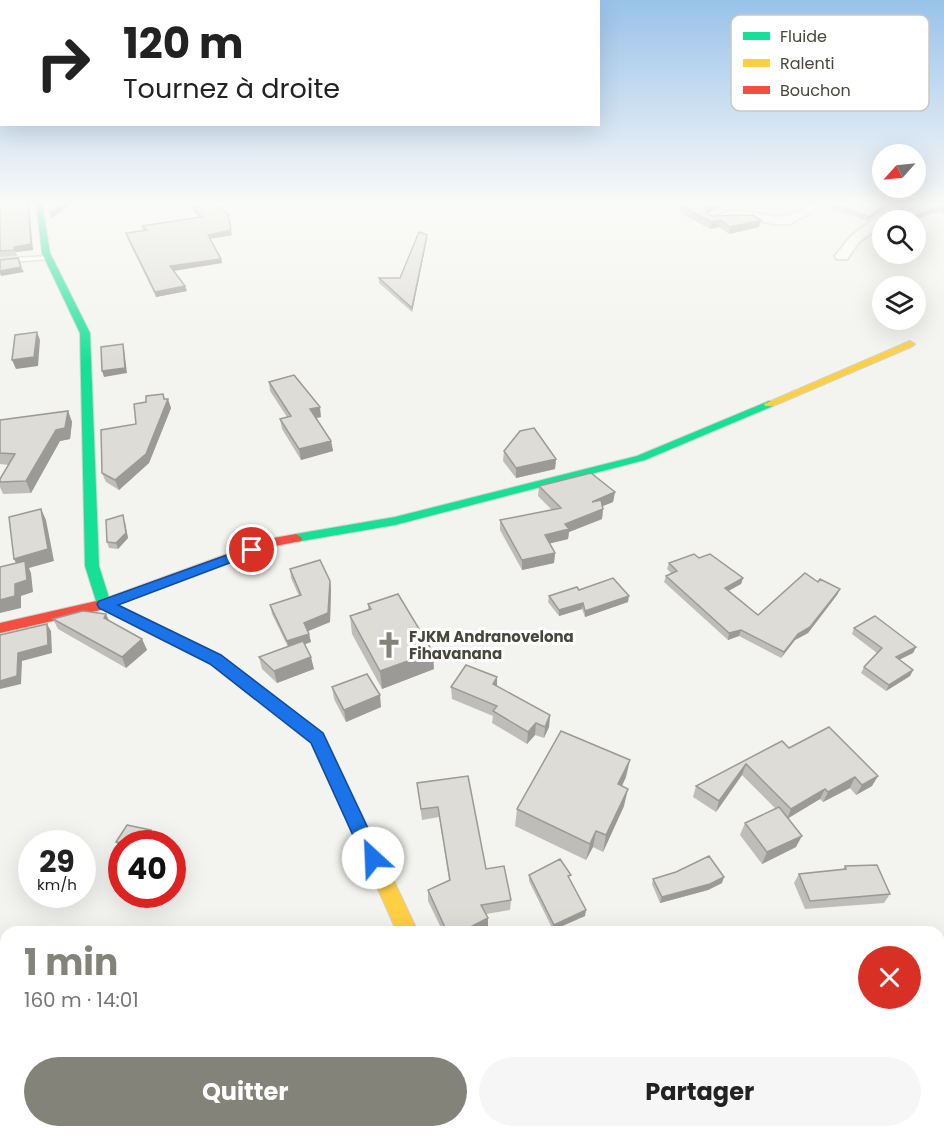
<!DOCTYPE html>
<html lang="fr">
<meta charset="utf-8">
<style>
:root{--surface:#fff;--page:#f6f6f6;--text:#222;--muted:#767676;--accent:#84837a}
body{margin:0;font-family:Poppins,sans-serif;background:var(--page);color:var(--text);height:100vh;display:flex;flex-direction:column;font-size:22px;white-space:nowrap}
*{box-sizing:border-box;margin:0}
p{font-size:20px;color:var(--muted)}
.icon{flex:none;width:33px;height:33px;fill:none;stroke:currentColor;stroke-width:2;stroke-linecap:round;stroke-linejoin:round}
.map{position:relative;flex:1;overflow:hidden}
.details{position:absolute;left:0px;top:926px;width:945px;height:212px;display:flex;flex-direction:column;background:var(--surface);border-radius:18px 18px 0 0;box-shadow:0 6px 24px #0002}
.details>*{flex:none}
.guide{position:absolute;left:0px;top:0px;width:600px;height:126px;box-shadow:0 6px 24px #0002;background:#fff;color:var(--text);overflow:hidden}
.needle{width:39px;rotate:243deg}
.tools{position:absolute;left:872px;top:144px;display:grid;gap:12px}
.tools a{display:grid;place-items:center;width:54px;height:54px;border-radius:50%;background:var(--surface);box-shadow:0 6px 24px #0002;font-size:30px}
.speed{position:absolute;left:18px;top:830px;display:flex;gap:12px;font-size:30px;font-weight:700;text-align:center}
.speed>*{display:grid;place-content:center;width:78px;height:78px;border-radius:50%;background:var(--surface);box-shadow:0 6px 24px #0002;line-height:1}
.speed small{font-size:15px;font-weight:400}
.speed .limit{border:9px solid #d22;background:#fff;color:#111}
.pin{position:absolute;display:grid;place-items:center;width:51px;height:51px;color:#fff;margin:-26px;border:3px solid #fff;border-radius:50%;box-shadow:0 2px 6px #0007}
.me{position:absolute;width:66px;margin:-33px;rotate:335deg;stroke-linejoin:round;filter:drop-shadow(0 0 4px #0008)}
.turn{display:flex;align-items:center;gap:21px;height:126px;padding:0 24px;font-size:27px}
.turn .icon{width:78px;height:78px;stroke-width:2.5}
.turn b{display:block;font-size:42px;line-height:51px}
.round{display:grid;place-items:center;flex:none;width:63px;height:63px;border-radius:32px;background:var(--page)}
.headline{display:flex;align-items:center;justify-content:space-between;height:102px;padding:0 24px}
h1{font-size:36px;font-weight:700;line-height:45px;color:var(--accent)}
.primary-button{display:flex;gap:12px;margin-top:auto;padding:12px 24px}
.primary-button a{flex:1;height:69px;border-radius:36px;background:var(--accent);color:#fff;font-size:24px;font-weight:700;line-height:69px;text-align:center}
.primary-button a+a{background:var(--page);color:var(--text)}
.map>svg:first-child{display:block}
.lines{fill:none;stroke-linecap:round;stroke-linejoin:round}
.lane-casing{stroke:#d1d1cc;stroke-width:3}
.street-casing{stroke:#d1d1cc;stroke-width:4}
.fast-casing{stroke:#d3d2c8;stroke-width:2}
.slow-casing{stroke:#d3d2c8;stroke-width:2}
.jam-casing{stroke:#d3d2c8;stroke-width:2}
.lane{fill:#fdfdfd;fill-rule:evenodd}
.street{fill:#fdfdfd;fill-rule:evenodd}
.fast{fill:#16e098;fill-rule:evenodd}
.slow{fill:#ffcf43;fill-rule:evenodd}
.jam{fill:#f24e42;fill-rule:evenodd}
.wall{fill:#bebdb9}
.shaded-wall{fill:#9b9a96}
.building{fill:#dddcd7;stroke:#9b9a96;stroke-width:1.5}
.route{fill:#1a73e8;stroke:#114b97;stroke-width:1.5}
.labels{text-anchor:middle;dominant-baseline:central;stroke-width:6;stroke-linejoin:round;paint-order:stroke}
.poi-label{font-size:15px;font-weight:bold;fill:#49463b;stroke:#fff;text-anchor:start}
.key{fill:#fff;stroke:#c8c8c4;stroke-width:1.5}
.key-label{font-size:16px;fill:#49463b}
</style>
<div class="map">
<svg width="944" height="1136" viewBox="0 0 944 1136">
<rect width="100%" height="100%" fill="#f3f3ef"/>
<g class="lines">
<defs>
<path id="lane" d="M48,256L50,257V259L0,263V259Z"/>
<path id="street" d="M812,203H826L790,224H774L755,219L722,221L716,217C733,202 767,220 786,216C795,215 804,207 812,203Z
M896,203H909L888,220H882V225L859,242L847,259H837L835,256L851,236Z
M944,1044V1082L939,1084V1046Z
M939,1115L944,1117V1136H912L910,1131H939Z
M479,1131H520L522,1136H481Z"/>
<path id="fast" d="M36,203H42L50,253L90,333L99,566L110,601L221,656L323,733L380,853L378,859L371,862L364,859L311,743L211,664L99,608L97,604L85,566L80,333L42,253Z
M769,401L773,402V406L645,460L395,525L296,542L290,538L296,534L395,517L637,456Z
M413,1131H437V1136H413Z"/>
<path id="slow" d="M910,341L915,344L913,346L773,406H765L764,404Z
M371,844L378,847L418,932H397L362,853L364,847Z"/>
<path id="jam" d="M296,534L302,538L301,541L275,546L109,608L0,633V623L101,600L268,539Z"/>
</defs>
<use href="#lane" class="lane-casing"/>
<use href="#street" class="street-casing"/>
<use href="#fast" class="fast-casing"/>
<use href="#slow" class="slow-casing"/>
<use href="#jam" class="jam-casing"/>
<use href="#lane" class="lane"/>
<use href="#street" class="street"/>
<use href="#fast" class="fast"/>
<use href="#slow" class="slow"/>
<use href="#jam" class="jam"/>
</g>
<path class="wall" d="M0,203L33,250L16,252L17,256L0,257Z
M892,203L867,221L832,209L833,205Z
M944,203V214L937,212L913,220H885L891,217Z
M723,204L722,210L712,211L708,213L712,216L759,227L729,234L719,227L710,229L679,212L680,206Z
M193,207L232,235L210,239L221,259L222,263L174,271L187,291L156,297L127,238L126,233L143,231L142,226L199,217L194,212Z
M427,235V239L412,312L379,283V278H400Z
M269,382L321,417L316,418L331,441L333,451L301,460L282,429L280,419L287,417L270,391Z
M165,399L171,408L149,463L119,490L106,482L102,473L136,424Z
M68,411L72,422L70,439L60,441L31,493L3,494L0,487V479L9,465L0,464V420Z
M504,451L556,459L555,469L516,478L503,461Z
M539,486L615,492L613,502L603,506L602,519L569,532L568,539L550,543L555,553L554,563L522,570L500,530V520L552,510L538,496Z
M125,521L128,538L118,549L109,548L107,542Z
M699,558L743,578L741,584L728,591L758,615L818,582L840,589L837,595L808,633L795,640L781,658L739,636L728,640L664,582L666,576L671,573L667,569L669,563Z
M290,569L330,581L331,590L330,622L308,631L311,642L305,644L314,669L277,683L262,669L259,657L288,647L272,614L270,605L299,596L291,578Z
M579,590L628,602L585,617L582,609L559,616L548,602L549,596Z
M368,604L434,669L382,689L352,634L350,616L368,610Z
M106,614L109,622L142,639L147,650L126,668L58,629L53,619Z
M854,628L916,647L913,653L899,659L913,670L910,676L886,691L861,673L864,667L877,653L852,634Z
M497,686L550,715L549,727L544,738L535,735L527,744L492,723L493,716L452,699L451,687Z
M332,687L381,707L346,722L334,699Z
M829,727L872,786L856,795L850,788L823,802L820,799L788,818L796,847L762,864L740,835L745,823L776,809L742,775L716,812L693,797L696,786L782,741L789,748Z
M468,776L486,869L511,900L510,910L486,914L488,928L482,932H443L428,901V890L449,880L439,817L422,820L417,783Z
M626,777L622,786L624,806L603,852L593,847L586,860L515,826L517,809Z
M154,836L149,843H122V848H119L116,842Z
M845,866L890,894L884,903L805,909L794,883L799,874L843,869Z
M676,872L722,883L708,890L660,903L652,884L653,879Z
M529,875L570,880L585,916L553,930L529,881Z"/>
<path class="shaded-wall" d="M28,203H29L33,250L16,252L14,247Z
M64,203H73L52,218L50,213Z
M887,203H892L867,221L869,217Z
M713,204L712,211L705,215L706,209Z
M939,207L937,212L913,220H903Z
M720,220L719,227L710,229L712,222Z
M761,220L759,227L729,234L730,227Z
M231,230L232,235L209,239L208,235Z
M427,235V239L412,312V308Z
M221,259L222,263L172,271L170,266Z
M21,267L24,272L1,276L0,273V271Z
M185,286L187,291L156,297L155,292Z
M37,332L40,340L38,366L16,369L12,360Z
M123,344L124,349L127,373L104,377L102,371Z
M163,394L166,404L168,399L171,408L149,463L119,490L115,480Z
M320,407L321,417L311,419L310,409Z
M68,411L72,422L70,439L60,441L31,493L26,481L56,430Z
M331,441L333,451L301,460L299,449Z
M556,459L555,469L516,478V468Z
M615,492L613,502L590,511L592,502Z
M41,509L46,520L54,561L29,568L31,573L33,592L21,596V608L0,613V600L15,584L20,571L14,559Z
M603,509L602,519L569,532L568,539L544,545L545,535L565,524Z
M123,515L128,538L118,549L116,543Z
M555,553L554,563L522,570V560Z
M743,578L741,584L723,594L725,588Z
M330,581L331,590L330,622L306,632L304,623Z
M840,589L837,595L808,633L795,640L781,658L784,652L798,634Z
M629,596L628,602L585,617V611Z
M583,603L582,609L559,616V610Z
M106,614L111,625L104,618Z
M47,624L51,631L52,653L22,661L21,684L0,689V681L18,653Z
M741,630L739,636L728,640L729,633Z
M309,634L311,642L289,650L287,641Z
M142,639L147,650L126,668L122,657Z
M916,647L913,653L893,663L896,657Z
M433,652L434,669L382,689L380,671Z
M311,657L314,669L277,683L274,671Z
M913,670L910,676L886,691L889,685Z
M497,677V689L493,684Z
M380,695L381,707L346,722L344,710Z
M550,715L549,727L544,738L545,727Z
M536,723L535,735L527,744L528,732Z
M630,760L626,777L614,802L618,784Z
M746,764L742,775L716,812L719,801Z
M878,776L872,786L856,795L862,785Z
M855,777L850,788L823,802L828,792Z
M628,789L624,806L603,852L606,835Z
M825,789L820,799L787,819L791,809Z
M151,830L154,836L149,843H143Z
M596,831L593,847L586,860L590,844Z
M802,836L796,847L762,864L767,852Z
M724,877L722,883L708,890L660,903L662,897Z
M586,910L585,916L553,930L554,925Z
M488,918V928L482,932H461Z
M146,1131H151L149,1136H145Z
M260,1131H264L262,1136H258Z"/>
<path class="building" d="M0,203H28L31,244L14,247L15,250L0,251Z
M48,203H64L50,213Z
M693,203L723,204H713L706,209V212L712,216L752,215L761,220L730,227L720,220L712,222L680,206Z
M839,203H887L869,217L833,205Z
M908,203H944V209L939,207L903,220H885L886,218L891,217Z
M214,204L228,214L231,230L208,235L221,259L170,266L185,286L155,292L126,233L147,230L142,226L202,217L193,207Z
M419,232L427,235L412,308L379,278H400Z
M18,258L21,267L0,271V260Z
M37,332L34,357L12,360L15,335Z
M123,344L125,368L102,371L101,347Z
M294,375L320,407L310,409L331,441L299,449L280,419L291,416L269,382Z
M163,394L164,399H168L146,454L115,480L102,473L101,430L136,424L134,404L146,402V396Z
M68,411L65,428L56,430L26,481L0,482V479L15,454L0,453V420Z
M534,428L556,459L516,468L504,451L520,431Z
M591,473L615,492L592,502L601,500L603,509L565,524L569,529L545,535L555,553L522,560L500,520L561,508L539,486Z
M41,509L48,549L14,559L9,517Z
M123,515L126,533L116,543L107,542L106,520Z
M694,554L699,558L710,554L743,578L725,588L758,615L805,573L818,582L820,579L840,589L810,627L798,634L784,652L741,630L729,633L666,576L677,571L669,563Z
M320,560L330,581L328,613L304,623L309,634L287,641L270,605L301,595L290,569Z
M25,561L27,580L15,584V596L0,600V567Z
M613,578L629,596L585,611L583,603L559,610L549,596L577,587L579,590Z
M398,594L433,652L380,671L350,616L371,609L368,604Z
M83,611L106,614L104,618L142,639L122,657L53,619Z
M875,616L916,647L896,657L913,670L889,685L864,667L882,648L854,628Z
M47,624L48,645L18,653L17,676L0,681V635Z
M303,641L311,657L274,671L259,657Z
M466,665L497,677L493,684L550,715L545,727L536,723L528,732L493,711L497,706L451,687Z
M367,674L380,695L344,710L332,687Z
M829,727L878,776L862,785L855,777L828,792L825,789L791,809L746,764L719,801L696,786L782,741L789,748Z
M561,731L630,760L618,784L628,789L606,835L596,831L590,844L517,809Z
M468,776L486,869L504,866L511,900L481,905L488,918L461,932H447L428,890L450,880L438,807L421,809L417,783Z
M779,807L802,836L767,852L745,823Z
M127,825L151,830L143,843H122L116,842Z
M709,856L724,877L710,884L662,897L653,879L676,872Z
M560,859L571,875L568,876L586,910L554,925L529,875Z
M877,865L890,894L810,901L799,874L846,869L845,866Z
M767,928L768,932H700L699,929Z
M84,1131H146L145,1136H83Z
M228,1131H260L258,1136H226Z
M317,1132L330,1136H316Z"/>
<linearGradient id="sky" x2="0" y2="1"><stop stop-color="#99c2ea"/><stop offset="0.56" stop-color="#fafaf8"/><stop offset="1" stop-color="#fafaf8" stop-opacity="0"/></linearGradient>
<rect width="944" height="362" fill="url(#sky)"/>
<path class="route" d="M252,546L258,550L256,553L118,605L221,655L323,733L382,858L379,864L373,867L366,864L311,743L210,664L99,608L97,604L99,601Z"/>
<defs>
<symbol id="church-bare" viewBox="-9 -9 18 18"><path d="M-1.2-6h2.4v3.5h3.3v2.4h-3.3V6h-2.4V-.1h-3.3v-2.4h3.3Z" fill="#84837a" stroke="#fff" stroke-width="2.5" paint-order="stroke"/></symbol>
</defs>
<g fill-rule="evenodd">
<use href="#church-bare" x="370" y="626" width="38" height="38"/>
</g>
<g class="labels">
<g class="poi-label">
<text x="409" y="636">FJKM Andranovelona<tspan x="409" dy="17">Fihavanana</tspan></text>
</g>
</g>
<rect x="731" y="15" width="198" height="96" rx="9" class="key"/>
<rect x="743" y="32" width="27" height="8" fill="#16e098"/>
<rect x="743" y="59" width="27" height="8" fill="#ffcf43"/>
<rect x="743" y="86" width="27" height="8" fill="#f24e42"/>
<g class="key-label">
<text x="780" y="42">Fluide</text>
<text x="780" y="69">Ralenti</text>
<text x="780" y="96">Bouchon</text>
</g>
</svg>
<div class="tools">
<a><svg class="needle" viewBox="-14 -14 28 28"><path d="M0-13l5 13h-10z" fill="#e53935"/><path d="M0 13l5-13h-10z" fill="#767676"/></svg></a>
<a><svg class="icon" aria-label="search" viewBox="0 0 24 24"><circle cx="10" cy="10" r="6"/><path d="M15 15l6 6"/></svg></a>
<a><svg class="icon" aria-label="layers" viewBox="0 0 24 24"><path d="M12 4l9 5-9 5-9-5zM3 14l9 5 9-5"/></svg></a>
</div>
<div class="speed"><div>29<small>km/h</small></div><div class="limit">40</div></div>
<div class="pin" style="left:252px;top:550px;background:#d93025"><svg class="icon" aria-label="arrive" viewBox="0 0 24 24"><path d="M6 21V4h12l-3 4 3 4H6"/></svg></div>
<svg class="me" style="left:373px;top:858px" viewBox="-20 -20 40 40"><circle r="19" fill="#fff"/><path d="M0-13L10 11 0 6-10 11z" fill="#1a73e8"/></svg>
<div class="guide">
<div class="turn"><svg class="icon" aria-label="right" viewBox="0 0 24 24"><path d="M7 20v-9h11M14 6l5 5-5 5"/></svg><div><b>120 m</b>Tournez à droite</div></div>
</div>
<section class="details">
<div class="headline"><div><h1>1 min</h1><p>160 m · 14:01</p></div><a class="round" style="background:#d93025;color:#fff"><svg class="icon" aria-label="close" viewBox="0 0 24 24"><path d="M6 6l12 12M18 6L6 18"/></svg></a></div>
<div class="primary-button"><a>Quitter</a><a>Partager</a></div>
</section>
</div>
